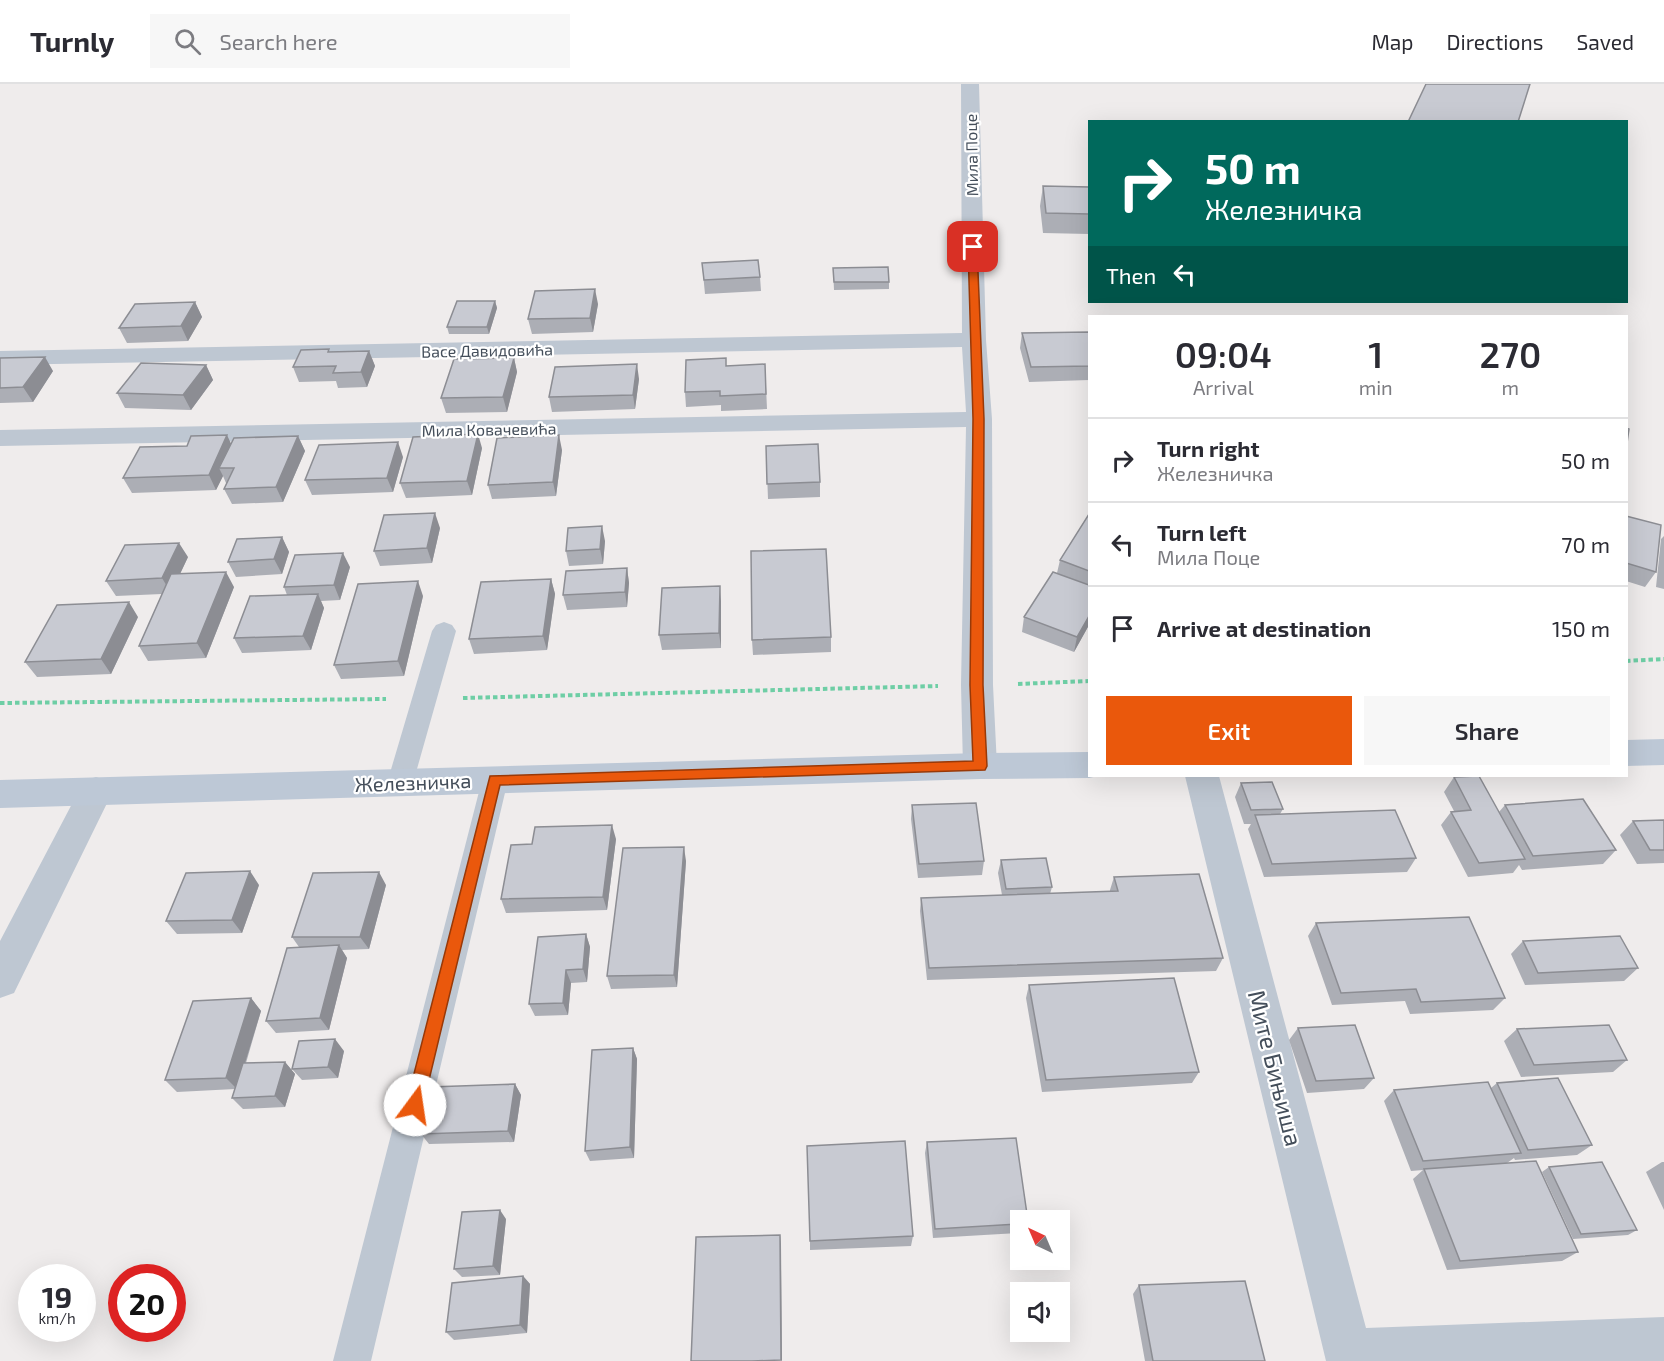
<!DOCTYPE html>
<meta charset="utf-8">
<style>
:root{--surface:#fff;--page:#f7f7f7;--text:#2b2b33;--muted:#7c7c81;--line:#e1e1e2;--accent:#ea580c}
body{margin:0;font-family:"Exo 2",sans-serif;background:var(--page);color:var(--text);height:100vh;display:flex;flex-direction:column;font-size:22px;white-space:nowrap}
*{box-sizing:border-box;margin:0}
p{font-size:20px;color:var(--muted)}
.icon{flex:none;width:33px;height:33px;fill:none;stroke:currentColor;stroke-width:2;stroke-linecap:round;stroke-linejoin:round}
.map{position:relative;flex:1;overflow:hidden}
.details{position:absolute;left:1088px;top:231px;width:540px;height:462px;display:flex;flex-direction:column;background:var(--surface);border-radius:0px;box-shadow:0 6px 24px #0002}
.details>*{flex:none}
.guide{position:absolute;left:1088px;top:36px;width:540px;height:183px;border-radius:0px;box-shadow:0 6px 24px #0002;background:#00695c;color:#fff;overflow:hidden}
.needle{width:39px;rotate:316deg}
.controls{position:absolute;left:1010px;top:1126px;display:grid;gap:12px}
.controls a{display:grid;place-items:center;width:60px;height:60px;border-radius:0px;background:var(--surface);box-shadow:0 6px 24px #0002;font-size:30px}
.speed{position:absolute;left:18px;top:1180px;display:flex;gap:12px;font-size:30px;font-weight:700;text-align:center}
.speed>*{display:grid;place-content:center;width:78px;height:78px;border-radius:50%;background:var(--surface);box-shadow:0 6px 24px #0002;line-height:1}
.speed small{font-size:15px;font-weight:400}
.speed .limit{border:9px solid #d22;background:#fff;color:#111}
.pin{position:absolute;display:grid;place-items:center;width:51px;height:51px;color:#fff;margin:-26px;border-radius:12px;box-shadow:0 3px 9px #0006}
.me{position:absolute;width:66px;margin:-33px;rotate:14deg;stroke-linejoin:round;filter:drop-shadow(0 0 4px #0008)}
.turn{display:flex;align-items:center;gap:21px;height:126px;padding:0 18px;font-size:27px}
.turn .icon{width:78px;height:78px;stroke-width:2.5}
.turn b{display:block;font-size:42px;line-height:51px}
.then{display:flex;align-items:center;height:57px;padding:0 18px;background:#0003;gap:12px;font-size:22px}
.eta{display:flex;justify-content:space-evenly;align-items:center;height:102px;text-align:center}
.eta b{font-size:36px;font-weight:600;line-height:42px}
.button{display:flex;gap:12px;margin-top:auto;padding:12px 18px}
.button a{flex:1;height:69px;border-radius:0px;background:var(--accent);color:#fff;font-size:24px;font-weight:600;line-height:69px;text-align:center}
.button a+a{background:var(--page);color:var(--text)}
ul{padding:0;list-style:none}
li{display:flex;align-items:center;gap:18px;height:84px;padding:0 18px;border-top:2px solid var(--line)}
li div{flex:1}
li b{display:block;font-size:22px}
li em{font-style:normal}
header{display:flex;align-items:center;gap:36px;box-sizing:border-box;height:84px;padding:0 30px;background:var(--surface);border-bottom:2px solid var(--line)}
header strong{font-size:28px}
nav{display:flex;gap:33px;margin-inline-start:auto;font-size:21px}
.search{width:420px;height:54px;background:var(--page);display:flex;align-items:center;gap:15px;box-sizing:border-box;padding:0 21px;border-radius:0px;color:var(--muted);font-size:22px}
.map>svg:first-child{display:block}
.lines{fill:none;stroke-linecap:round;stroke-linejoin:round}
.path{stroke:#6ecea5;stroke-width:4;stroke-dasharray:4.5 3;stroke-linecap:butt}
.service{fill:#bec7d2;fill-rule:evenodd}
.minor{fill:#bec7d2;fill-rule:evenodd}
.secondary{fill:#bdc8d6;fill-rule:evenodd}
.wall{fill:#acaeb5}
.shaded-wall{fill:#8c8d93}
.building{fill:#c8cad2;stroke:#8c8d93;stroke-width:1.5}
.route{fill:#ea580c;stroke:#983908;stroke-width:1.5}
.labels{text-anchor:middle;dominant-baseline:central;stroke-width:4.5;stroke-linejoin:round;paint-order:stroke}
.far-street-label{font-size:16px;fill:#444e5a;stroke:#fff}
.street-label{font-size:20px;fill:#444e5a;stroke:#fff}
.near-street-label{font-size:24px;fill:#444e5a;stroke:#fff}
</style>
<header>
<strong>Turnly</strong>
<div class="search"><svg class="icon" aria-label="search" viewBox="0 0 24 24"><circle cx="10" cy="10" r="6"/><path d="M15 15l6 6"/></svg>Search here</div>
<nav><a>Map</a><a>Directions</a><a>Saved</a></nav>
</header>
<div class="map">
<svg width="1664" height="1277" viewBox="0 0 1664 1277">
<rect width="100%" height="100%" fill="#efecec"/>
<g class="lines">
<path class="path" d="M1626,577L1664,575
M1018,600L1089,597
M463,614L938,602
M0,619L386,615"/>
<path class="service" d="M444,538L452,541L456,547L413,699L409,707L400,710L391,707L387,699L432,547L436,541Z
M495,685L504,688L508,696L371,1277H333L482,696L486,688Z"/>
<path class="minor" d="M961,0H979L986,256L992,335L993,601L997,682L992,692L980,695L968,692L963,682L961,601L966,343L0,362V346L966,328L962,263L0,281V267L962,249Z
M1185,692H1219L1366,1244L1664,1233V1277H1326Z
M96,693L108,697L113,707L14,909L0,914V857L84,697Z"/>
<path class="secondary" d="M1664,655V681L1626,682V656Z
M1089,668V692H1098L1089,694L980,695L0,724V696L980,669Z"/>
</g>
<path class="wall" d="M1043,102L1089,103V150L1043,149L1040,122Z
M702,179L760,193L761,207L705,210Z
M833,184L889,198V205L834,206Z
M495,217L497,224L489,250H449L447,243Z
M195,218L202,233L188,257L127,259L119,244Z
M598,220L593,248L532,250L528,235Z
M1089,248V296L1029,298L1020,264L1022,249Z
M369,267L375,282L367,303L338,304L336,297L299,298L293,283L330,268Z
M0,274L53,287L33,318L0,319Z
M514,274L517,288L507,328L446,329L441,314Z
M726,274V282L765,280L767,325L721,327V321L686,323L685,308Z
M206,281L213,296L191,326L125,324L117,309Z
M639,295L635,325L552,328L549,313Z
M298,352L305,367L283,418L232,420L224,405L227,399H226L223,392L216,406L132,409L123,394L187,362L231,359Z
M766,362L820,398V413L768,415Z
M482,364L472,411L406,414L400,399Z
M562,366L556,412L492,415L488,401Z
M403,373L393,408L312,411L305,396Z
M1089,430V541L1074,568L1022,548L1024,533L1057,489L1060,476Z
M1626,432L1656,488L1645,503L1626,497Z
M440,444L432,479L380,482L374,467Z
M1664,452V505L1656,503L1661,455Z
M282,453L289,468L282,490L236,493L228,478Z
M605,457L603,480L569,482L566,467Z
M188,473L180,490L234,503L206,574L148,577L139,562L162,510L116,512L106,497Z
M350,483L340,516L321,517L324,524L311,566L242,569L234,554L287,511L284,503Z
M627,484L629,499L627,523L567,526L563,511Z
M551,495L555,510L547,566L474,570L469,555Z
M423,512L404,592L341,595L334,581Z
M721,517V564L662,566L659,551Z
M138,533L111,590L37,593L25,578Z
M831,553V568L753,571L752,556Z
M1454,693L1499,728L1505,721L1616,766L1603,780L1522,786L1519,781L1513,789L1468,793L1441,741L1451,728L1454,727L1444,708Z
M1241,699L1283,725L1280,730L1416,774L1407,788L1264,793L1248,745L1251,740H1244L1235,713Z
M912,721L984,777L982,791L918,794L911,735Z
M1664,736V779L1637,780L1620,751L1633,737Z
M616,755L607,826L506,829L501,815Z
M1001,776L1052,803L1050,810L1110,808V806L1114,793L1223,874L1216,887L927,896L920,827L921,814L1002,811L998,789Z
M686,777L677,903L611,905L607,892Z
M259,801L242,849L177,850L166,837Z
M386,801L369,865L342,866L347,874L329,946L276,949L266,937L299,863L292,853Z
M1316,839L1505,914L1493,926L1410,930L1405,917L1332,921L1308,852Z
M586,850L590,863L587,898L571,899L568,931L535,932L529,920Z
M1523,857L1638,884L1624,897L1525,901L1511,870Z
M1029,901L1199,988L1192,999L1042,1008L1026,914Z
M251,914L261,927L246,979L285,978L295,990L285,1023L243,1025L232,1014L235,1005L177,1008L165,996Z
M1298,944L1374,994L1364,1005L1307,1009L1289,956Z
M1517,945L1627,976L1613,988L1521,993L1504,957Z
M633,964L637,975L634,1074L590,1077L585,1067Z
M344,967L338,994L302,996L292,985Z
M1497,999L1592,1061L1577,1071L1515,1076L1514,1074L1507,1079L1578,1168L1562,1177L1447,1186L1413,1095L1423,1086L1411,1087L1384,1017L1394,1006L1491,1004Z
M515,1000L521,1011L514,1058L429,1060L421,1050Z
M927,1058L1020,1137V1149L933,1154L925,1069Z
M1662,1078H1664V1126L1646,1088Z
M1549,1083L1637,1146L1628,1151L1573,1155L1542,1088Z
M506,1135L500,1191L462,1193L454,1185Z
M913,1152L911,1162L810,1166V1157Z
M523,1192L530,1200L527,1249L454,1256L446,1248Z
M1139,1201L1265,1277H1145L1133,1210Z"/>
<path class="shaded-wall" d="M595,205L598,220L593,248L590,234Z
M495,217L497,224L489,250L487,243Z
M195,218L202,233L188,257L181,242Z
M369,267L375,282L367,303L361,288Z
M45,273L53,287L33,318L23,303Z
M514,274L517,288L507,328L503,313Z
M637,280L639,295L635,325L633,311Z
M206,281L213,296L191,326L183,311Z
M478,350L482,364L472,411L467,397Z
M227,351L234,366L219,384L223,392L216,406L209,391Z
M559,351L562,366L556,412L553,398Z
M298,352L305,367L283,418L276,403Z
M398,358L403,373L393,408L387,394Z
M435,429L440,444L432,479L427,464Z
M602,442L605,457L603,480L600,465Z
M282,453L289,468L282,490L274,475Z
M179,459L188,473L171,509L162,494Z
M343,469L350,483L340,516L334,501Z
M627,484L629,499L627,523L625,508Z
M226,488L234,503L206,574L197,559Z
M551,495L555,510L547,566L543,552Z
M418,497L423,512L404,592L398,577Z
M720,502L721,517V564L719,549Z
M318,510L324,524L311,566L303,552Z
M129,518L138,533L111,590L101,575Z
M1089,532V541L1074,568L1077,553Z
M612,741L616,755L607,826L603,813Z
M684,763L686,777L677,903L674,891Z
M250,787L259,801L242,849L232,836Z
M379,788L386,801L369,865L360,853Z
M586,850L590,863L587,898L583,885Z
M339,861L347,874L329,946L320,934Z
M566,886L571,899L568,931L563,919Z
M251,914L261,927L237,1005L226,994Z
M335,955L344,967L338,994L328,983Z
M633,964L637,975L634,1074L630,1063Z
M285,978L295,990L285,1023L275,1012Z
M515,1000L521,1011L514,1058L508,1047Z
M500,1126L506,1135L500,1191L493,1182Z
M780,1151L781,1160L782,1277L781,1276Z
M523,1192L530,1200L527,1249L520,1241Z"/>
<path class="building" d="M1426,0H1530L1518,38H1408Z
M1043,102L1089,103V130L1046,129Z
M758,176L760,193L704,196L702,179Z
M888,183L889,198H834L833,184Z
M595,205L590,234L528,235L535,207Z
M457,217H495L487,243H447Z
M195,218L181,242L119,244L135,220Z
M1089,248V282L1031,283L1022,249Z
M329,265L328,268L369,267L361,288L333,289L336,282L293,283L301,266Z
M45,273L23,303L0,304V274Z
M514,274L503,313L441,314L454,275Z
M726,274V282L765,280L766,310L720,312V307L685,308L686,276Z
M141,279L206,281L183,311L117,309Z
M637,280L633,311L549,313L555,283Z
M1626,344L1629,345L1626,366Z
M478,350L467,397L400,399L413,353Z
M227,351L209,391L123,394L140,363L187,362L191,352Z
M559,351L553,398L488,401L497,354Z
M298,352L276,403L224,405L234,384H219L234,354Z
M398,358L387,394L305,396L319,361Z
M818,360L820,398L767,400L766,362Z
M435,429L427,464L374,467L384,431Z
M1089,430V487L1060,476Z
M1626,432L1661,441L1656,488L1626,479Z
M602,442L600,465L566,467L568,444Z
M282,453L274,475L228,478L237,455Z
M179,459L162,494L106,497L125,461Z
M826,465L831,553L752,556L751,467Z
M343,469L334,501L284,503L295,471Z
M627,484L625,508L563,511L566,487Z
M226,488L197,559L139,562L171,490Z
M1053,488L1089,501V532L1077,553L1024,533Z
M551,495L543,552L469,555L481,498Z
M418,497L398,577L334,581L358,500Z
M720,502L719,549L659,551L662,504Z
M318,510L303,552L234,554L250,512Z
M129,518L101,575L25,578L57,521Z
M1479,692L1525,775L1479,779L1451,728L1471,726L1454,693Z
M1272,698L1283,725L1251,726L1241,699Z
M1583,715L1616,766L1533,772L1505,721Z
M976,719L984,777L919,780L912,721Z
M1395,726L1416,774L1272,780L1255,731Z
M1664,736V766H1650L1633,737Z
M612,741L603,813L501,815L511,761L532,760L535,743Z
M684,763L674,891L607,892L623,764Z
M1046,774L1052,803L1006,805L1001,776Z
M250,787L232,836L166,837L186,789Z
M379,788L360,853H292L313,789Z
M1199,790L1223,874L929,884L921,814L1118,807L1114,793Z
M1469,833L1505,914L1421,918L1416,905L1341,909L1316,839Z
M586,850L583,885L566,886L563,919L529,920L538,853Z
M1620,852L1638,884L1538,889L1523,857Z
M339,861L320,934L266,937L287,864Z
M1174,894L1199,988L1046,996L1029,901Z
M251,914L226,994L165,996L193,917Z
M1355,941L1374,994L1316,997L1298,944Z
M1609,941L1627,976L1534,981L1517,945Z
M335,955L328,983L292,985L299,957Z
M633,964L630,1063L585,1067L592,966Z
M285,978L275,1012L232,1014L243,979Z
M1558,994L1592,1061L1528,1066L1497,999Z
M1488,998L1521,1069L1423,1077L1394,1006Z
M515,1000L508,1047L421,1050L430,1003Z
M1016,1054L1028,1137H1020V1140L935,1145L927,1058Z
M905,1057L913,1152L810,1157L807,1062Z
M1536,1077L1578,1168L1460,1177L1424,1085Z
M1602,1078L1637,1146L1581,1150L1549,1083Z
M500,1126L493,1182L454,1185L462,1128Z
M780,1151L781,1276L752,1277H691L696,1153Z
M523,1192L520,1241L446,1248L452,1199Z
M1245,1197L1265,1277H1153L1139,1201Z"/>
<path class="route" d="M973,160L977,163L984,335L983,601L987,682L985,686L500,701L423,1021L421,1027L415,1030L409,1027L406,1021L490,692L973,677L970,601L973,335L968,163Z"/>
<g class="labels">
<g class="far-street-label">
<text transform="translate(971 71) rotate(-91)">Мила Поце</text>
<text transform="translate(487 266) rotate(-1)">Васе Давидовића</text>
<text transform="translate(489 345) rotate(-1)">Мила Ковачевића</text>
</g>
<g class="street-label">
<text transform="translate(413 698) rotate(-2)">Железничка</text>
</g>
<g class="near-street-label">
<text transform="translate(1276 984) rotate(76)">Мите Бињиша</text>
</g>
</g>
</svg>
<div class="controls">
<a><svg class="needle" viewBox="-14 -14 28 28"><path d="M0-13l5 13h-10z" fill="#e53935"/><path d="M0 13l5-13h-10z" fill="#7c7c81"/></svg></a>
<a><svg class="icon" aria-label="sound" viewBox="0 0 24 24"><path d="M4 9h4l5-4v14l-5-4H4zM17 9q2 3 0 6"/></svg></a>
</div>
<div class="speed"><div>19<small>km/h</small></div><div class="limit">20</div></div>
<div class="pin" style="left:973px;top:163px;background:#d93025"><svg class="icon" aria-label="arrive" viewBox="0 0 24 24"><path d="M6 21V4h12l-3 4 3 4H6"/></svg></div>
<svg class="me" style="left:415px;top:1021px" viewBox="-20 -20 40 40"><circle r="19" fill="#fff"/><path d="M0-13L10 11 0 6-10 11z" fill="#ea580c"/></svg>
<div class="guide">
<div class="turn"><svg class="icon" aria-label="right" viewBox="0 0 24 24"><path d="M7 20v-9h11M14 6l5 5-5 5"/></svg><div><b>50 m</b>Железничка</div></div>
<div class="then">Then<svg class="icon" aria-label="left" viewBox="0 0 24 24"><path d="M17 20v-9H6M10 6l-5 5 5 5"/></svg></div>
</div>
<section class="details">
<div class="eta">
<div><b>09:04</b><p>Arrival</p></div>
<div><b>1</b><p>min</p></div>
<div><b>270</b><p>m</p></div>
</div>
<ul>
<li><svg class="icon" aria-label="right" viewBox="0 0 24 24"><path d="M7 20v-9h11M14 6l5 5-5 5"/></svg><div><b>Turn right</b><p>Железничка</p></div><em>50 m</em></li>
<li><svg class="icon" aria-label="left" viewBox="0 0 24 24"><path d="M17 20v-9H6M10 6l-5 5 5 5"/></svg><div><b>Turn left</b><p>Мила Поце</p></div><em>70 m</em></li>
<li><svg class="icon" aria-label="arrive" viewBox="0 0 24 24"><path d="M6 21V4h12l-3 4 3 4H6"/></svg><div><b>Arrive at destination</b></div><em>150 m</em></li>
</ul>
<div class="button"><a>Exit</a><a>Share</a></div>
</section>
</div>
